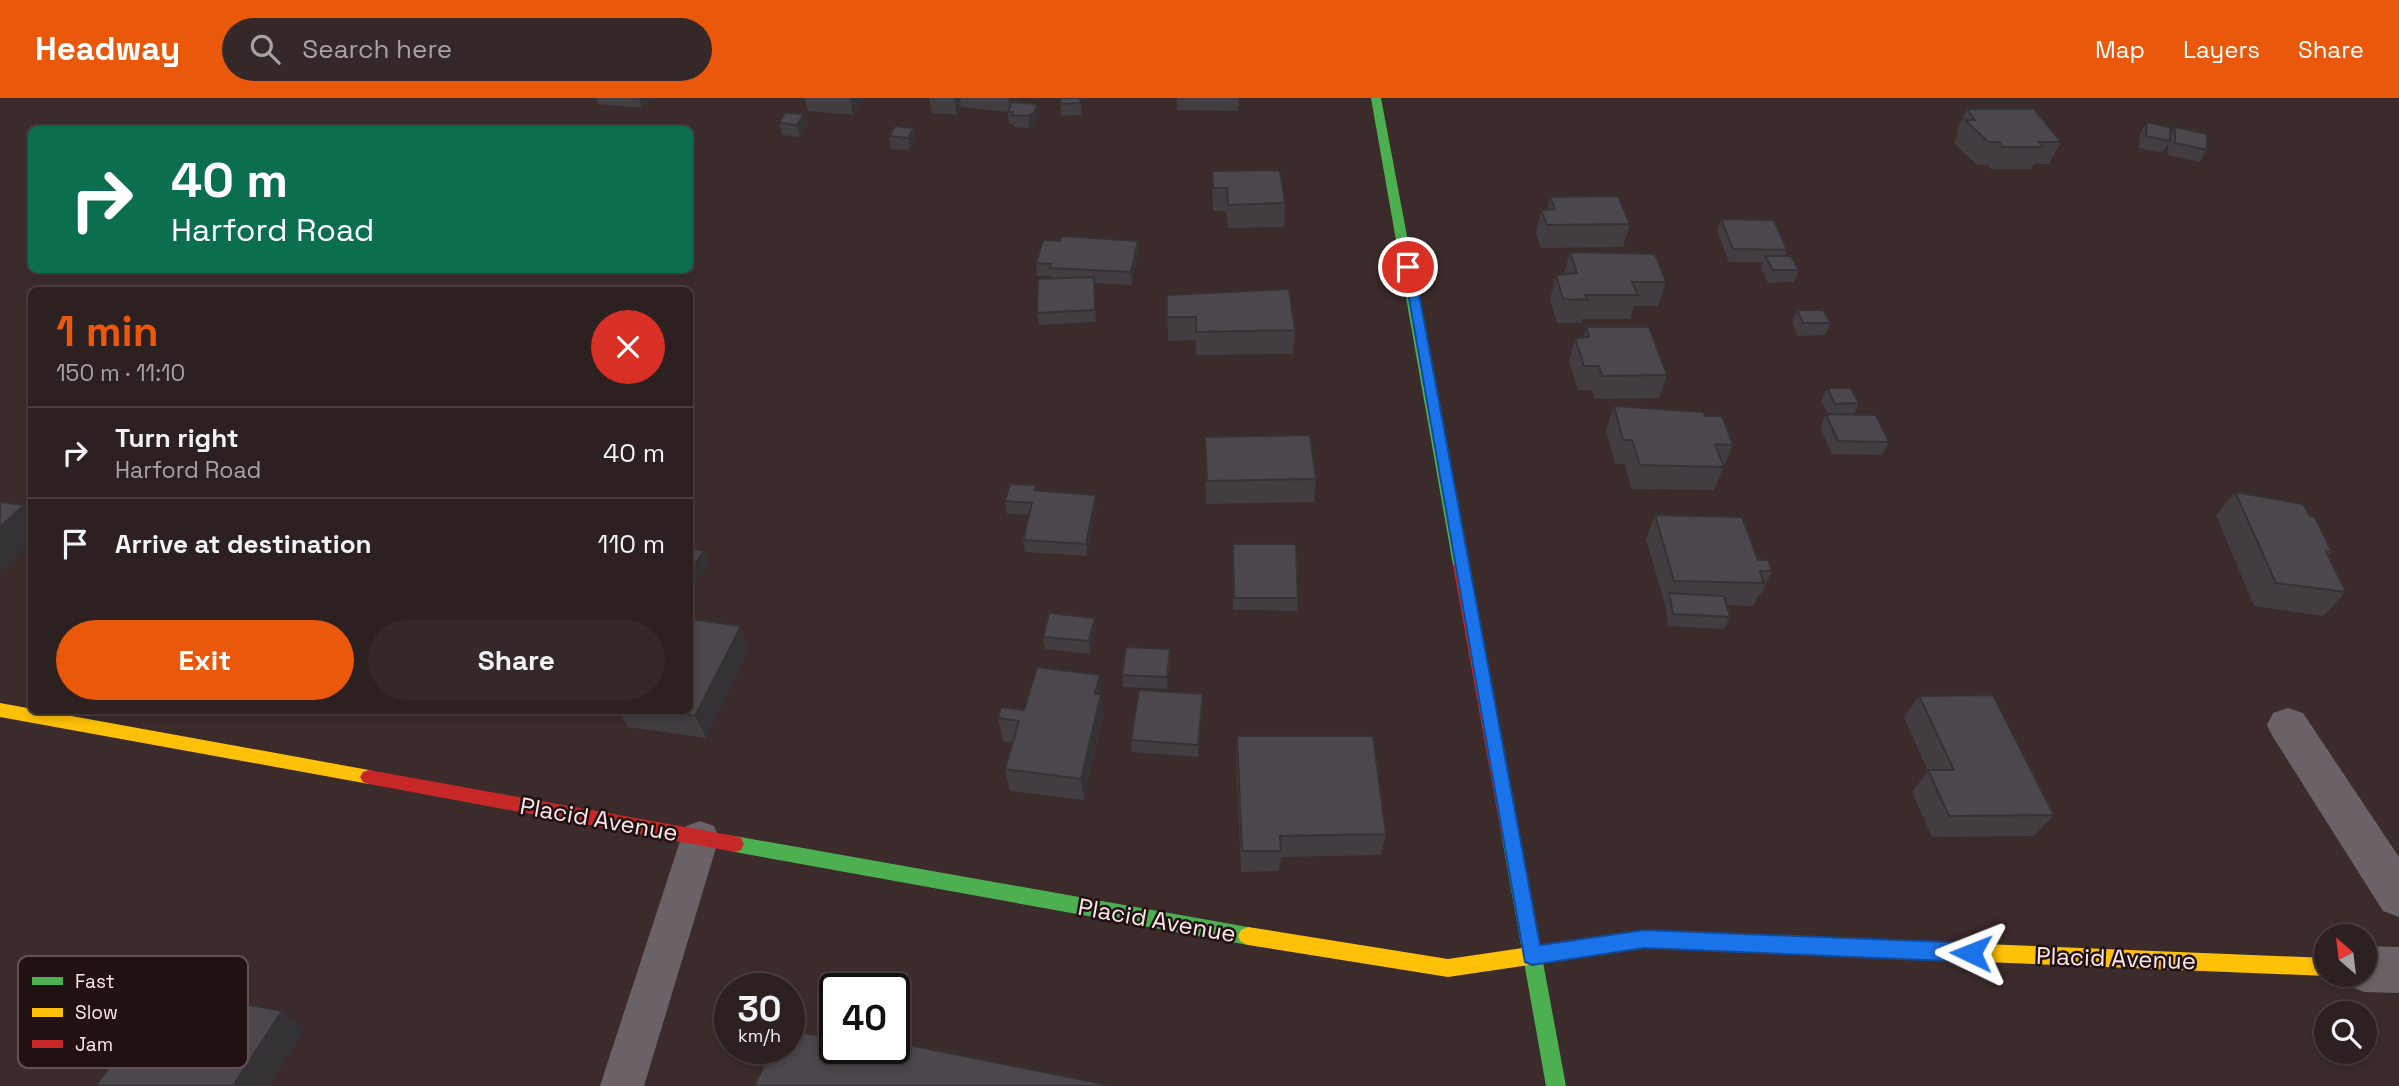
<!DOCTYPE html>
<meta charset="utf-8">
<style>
:root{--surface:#2d2020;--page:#352829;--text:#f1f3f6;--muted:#a7a3a5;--line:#483e3e;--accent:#ea580c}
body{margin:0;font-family:"Space Grotesk",sans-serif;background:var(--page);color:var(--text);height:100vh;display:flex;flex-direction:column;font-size:26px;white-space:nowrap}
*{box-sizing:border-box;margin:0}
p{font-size:23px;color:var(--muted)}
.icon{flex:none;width:38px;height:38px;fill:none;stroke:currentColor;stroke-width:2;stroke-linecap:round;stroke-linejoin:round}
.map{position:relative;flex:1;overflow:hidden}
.sheet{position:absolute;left:28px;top:189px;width:665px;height:427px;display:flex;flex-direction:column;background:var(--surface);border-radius:10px;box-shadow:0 4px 10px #0003,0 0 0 2px var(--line)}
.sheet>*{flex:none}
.hud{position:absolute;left:28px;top:28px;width:665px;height:147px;border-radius:10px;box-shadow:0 4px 10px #0003,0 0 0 2px var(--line);background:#0b6e4f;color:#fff;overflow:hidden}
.needle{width:46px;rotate:332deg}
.fabs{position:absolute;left:2314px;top:826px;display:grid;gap:14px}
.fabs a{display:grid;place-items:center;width:63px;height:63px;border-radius:50%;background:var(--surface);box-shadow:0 4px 10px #0003,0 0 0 2px var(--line);font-size:35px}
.speed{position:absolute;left:714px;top:875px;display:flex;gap:14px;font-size:35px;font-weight:700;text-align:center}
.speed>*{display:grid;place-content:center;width:91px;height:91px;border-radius:50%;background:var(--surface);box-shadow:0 4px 10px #0003,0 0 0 2px var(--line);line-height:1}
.speed small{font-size:18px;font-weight:400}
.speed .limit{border:4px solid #111;border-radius:10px;background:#fff;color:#111}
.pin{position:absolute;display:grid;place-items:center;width:60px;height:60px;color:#fff;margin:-30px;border:4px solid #fff;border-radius:50%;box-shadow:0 2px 7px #0007}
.me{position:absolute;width:77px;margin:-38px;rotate:272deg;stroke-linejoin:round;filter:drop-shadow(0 0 5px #0008)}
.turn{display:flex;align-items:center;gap:24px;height:147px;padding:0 28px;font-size:32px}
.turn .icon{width:91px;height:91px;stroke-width:2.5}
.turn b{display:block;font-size:49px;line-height:60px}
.round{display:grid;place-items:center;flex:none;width:74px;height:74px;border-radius:37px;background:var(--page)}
.summary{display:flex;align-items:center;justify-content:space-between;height:119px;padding:0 28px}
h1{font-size:42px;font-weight:700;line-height:52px;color:var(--accent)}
.action{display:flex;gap:14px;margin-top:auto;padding:14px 28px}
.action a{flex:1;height:80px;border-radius:42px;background:var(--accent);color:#fff;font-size:28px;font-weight:700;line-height:80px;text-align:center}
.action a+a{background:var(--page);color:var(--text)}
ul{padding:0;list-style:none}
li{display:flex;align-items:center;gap:21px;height:91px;padding:0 28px;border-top:2px solid var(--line)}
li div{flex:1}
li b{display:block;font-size:26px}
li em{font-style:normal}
header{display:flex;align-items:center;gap:42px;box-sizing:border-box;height:98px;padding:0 35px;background:var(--accent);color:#fff}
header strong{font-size:33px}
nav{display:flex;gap:38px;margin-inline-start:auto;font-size:24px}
.search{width:490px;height:63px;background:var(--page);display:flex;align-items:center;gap:18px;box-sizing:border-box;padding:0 24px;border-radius:38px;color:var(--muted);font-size:26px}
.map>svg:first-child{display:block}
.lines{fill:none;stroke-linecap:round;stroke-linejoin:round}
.lane{fill:#6a6266;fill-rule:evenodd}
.street{fill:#6a6266;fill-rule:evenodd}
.fast{fill:#4caf50;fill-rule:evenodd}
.slow{fill:#ffc107;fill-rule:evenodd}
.jam{fill:#c62828;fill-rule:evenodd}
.wall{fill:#413d41}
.shaded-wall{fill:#353235}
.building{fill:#4c474c;stroke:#353235;stroke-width:2}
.route{fill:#1a73e8;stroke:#114b97;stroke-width:2}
.labels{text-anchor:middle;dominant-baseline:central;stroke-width:5;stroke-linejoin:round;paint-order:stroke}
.street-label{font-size:24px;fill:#fde6e6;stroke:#201112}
.key{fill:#201112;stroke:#625152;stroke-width:2}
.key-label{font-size:19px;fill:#fde6e6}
</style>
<header>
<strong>Headway</strong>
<div class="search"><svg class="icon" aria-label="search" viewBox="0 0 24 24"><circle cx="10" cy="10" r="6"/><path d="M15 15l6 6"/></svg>Search here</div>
<nav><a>Map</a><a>Layers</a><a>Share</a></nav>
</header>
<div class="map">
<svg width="2399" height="988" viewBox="0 0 2399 988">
<rect width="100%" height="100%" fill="#3c2b2b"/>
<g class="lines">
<path class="lane" d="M700,723L714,728L719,740L644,988H600L681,740L686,728Z"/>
<path class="street" d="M2288,610L2303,615L2399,759V819L2383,813L2273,639L2267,627L2273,615Z
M2364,848L2399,849V895L2364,894L2347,887L2342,877H2364Z"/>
<path class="fast" d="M1371,0H1381L1469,467L1461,473L1453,467Z
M1511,732L1517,734L1520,740L1566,988H1546L1502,740L1505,734Z
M735,738L1248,829L1255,832L1258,838L1255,844L1248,847L735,754L729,752L726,746L729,740Z
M1644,832L1885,842L1892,845L1895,851L1892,857L1885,860L1644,850L1598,857L1591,854L1588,848L1591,842L1598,839Z"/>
<path class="slow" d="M0,605L369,672L375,674L378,679L375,684L369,686L0,619Z
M1248,829L1448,861L1598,839L1605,842L1608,848L1605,854L1598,857L1448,879L1248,847L1241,844L1238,838L1241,832Z
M1885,842L2326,860V877H2330L2326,878L1885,860L1878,857L1875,851L1878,845Z"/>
<path class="jam" d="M1461,461L1469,467L1520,740L1517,746L1511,748L1505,746L1502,740L1453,467Z
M369,672L735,738L741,740L744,746L741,752L735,754L369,686L363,684L360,679L363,674Z"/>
</g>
<path class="wall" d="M596,0H650L642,10L598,6Z
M805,0H864L853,17L808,13Z
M929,0H1017L1015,5L1037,6L1039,18L1035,27L1029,30L1014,29L1013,26H1009L1008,14L961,9L957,17L932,15Z
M1080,0L1082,17L1061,18L1060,6Z
M1177,0H1239L1238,13L1177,12Z
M1967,11L2061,44L2049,66H2034L2031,71H1991L1988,67H1977L1954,45L1958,36L1956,34Z
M804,16L807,28L800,39L782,37L779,25Z
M2147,24L2170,39L2175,29L2207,52L2200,64L2168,57V46L2162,55L2139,50L2140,36Z
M895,28L916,42L910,52L891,51L889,38Z
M1212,73L1285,105L1284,129L1228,130L1226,113H1213Z
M1550,99L1630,126L1623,149L1541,150L1536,135L1541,112L1547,111Z
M1721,121L1787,152L1785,158L1799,172L1794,184L1768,185L1761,171L1763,164H1729L1717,133Z
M1060,143H1138V155L1132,187L1094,185L1096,224L1039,227L1037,215L1051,181V178H1037L1036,165Z
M1570,154L1666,184L1658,208H1634L1630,221H1582L1581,225H1557L1550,201L1556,177L1564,176Z
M1167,197L1295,232L1293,256L1196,257V242L1168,243Z
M1797,212L1831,225L1825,237L1798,238L1792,225Z
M1586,229L1667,277L1659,300L1595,301L1592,292H1578L1569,263L1575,240H1583Z
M1827,290L1859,305L1854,317L1889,344L1882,357L1832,356L1820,329L1826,316H1828L1821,303Z
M1614,308L1705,318L1733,347L1714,392L1631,391L1625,366H1615L1606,332Z
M1205,339L1316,381L1314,404L1206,406Z
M1036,393L1097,409L1087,458L1025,454L1023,442L1029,417L1007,416L1005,403Z
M2235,394L2310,418L2332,454L2329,458L2346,494L2323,518L2254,508L2216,417Z
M1655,417L1758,462L1772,473L1761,496H1759L1753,508L1727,507L1730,519L1724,531L1668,528L1665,506L1646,441Z
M1233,458L1298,500L1297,513L1233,512Z
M1096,532L1090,556L1045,551L1043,539Z
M750,550L706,640L628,629L618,612H690Z
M1170,551V563L1167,591L1123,589L1122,577Z
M1100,577L1103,618L1084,702L1010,693L1005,671L1013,644L1003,643L998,620L1024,612Z
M1203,596V608L1198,659L1132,654L1131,642Z
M1919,598L2054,717L2034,738L1932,739L1912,694L1928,673L1904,620Z
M1237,638L1386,736L1381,757L1281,759L1279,773L1241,774L1236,660Z"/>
<path class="shaded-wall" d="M639,0H650L642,10Z
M850,0H864L853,17Z
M954,0H960L961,9L957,17Z
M1008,0H1017L1010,14Z
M1037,6L1039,18L1035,27L1029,30L1028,18Z
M804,16L807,28L800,39L797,27Z
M914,30L916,42L910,52L908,40Z
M1138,143V155L1132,187L1131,174Z
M1096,397L1097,409L1087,458L1086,446Z
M24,407L32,415V445L0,475V429Z
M704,453L709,465L692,490L690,485V473Z
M1095,520L1096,532L1090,556L1089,543Z
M741,528L750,550L706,640L695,618Z
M1170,551V563L1167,591V579Z
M1100,577L1103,618L1084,702L1081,681L1095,596Z
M1203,596V608L1198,659V647Z
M282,913L306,931L269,988H233Z"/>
<path class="building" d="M1061,0H1080L1081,5L1060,6Z
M1012,4L1037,6L1034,15L1028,18L1012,17L1013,14H1008Z
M1967,11H2034L2061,44H2039L2043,49H2003L1999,44H1988L1965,22H1975Z
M785,15L804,16L797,27L779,25Z
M2147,24L2170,29V43L2146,38Z
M895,28L914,30L908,40L889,38Z
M2175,29L2207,36V52L2175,45Z
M1280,72L1285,105L1228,107L1227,90H1213L1212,73Z
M1618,98L1630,126L1547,127L1541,112L1555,111L1550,99Z
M1721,121L1774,122L1787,152L1733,151Z
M1062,138L1138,143L1131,174L1050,170L1051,166L1036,165L1043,142L1060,143Z
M1570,154L1655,156L1666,184H1632L1638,197H1585L1587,202L1563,201L1556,177L1577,175Z
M1765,158H1791L1799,172H1773Z
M1094,179L1095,212L1037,215L1038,181Z
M1289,191L1295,232L1196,234V219H1167V197Z
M1797,212H1823L1831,225H1803Z
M1586,229H1649L1667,277L1602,278L1599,268H1584L1575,240L1589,239Z
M1827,290H1851L1859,305L1835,306Z
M1614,308L1704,314L1705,318H1722L1733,347L1715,346L1724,369L1640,367L1632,342H1623Z
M1826,316L1876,317L1889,344L1838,343Z
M1310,337L1316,381L1207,383L1205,339Z
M1010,386L1036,387L1034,392L1096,397L1086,446L1023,442L1032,405L1005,403Z
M2235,394L2303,406L2310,418L2315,419L2332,454L2326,453L2346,494L2276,485Z
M0,404L24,407L0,429Z
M1655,417L1742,419L1758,462H1768L1772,473H1760L1764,485L1674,483Z
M1233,446H1296L1298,500H1234Z
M690,450L704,453L690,473Z
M1669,495L1724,498L1730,519L1673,516Z
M1049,515L1095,520L1089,543L1043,539Z
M690,521L741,528L695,618L654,612H690Z
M1126,549L1170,551L1167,579L1122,577Z
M1037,569L1100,577L1095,596H1101L1081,681L1005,671L1019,623L998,620L1001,609L1024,612Z
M1139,592L1203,596L1198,647L1131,642Z
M1993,597L2054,717L1949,718L1928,672H1954L1919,598Z
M1237,638H1373L1386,736L1280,738L1281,753H1242Z
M165,891L282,913L233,988H96Z
M789,932L831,940L834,932L835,933V950H894V944L1113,988H754L773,950H789Z"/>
<path class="route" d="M1403,166L1414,169L1540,847L1644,832L1971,845L1978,848L1981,855L1978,861L1971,864L1644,850L1532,867L1525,864Z"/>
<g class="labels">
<g class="street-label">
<text transform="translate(599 721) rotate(10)">Placid Avenue</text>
<text transform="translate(1157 822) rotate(10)">Placid Avenue</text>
<text transform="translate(2116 860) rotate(2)">Placid Avenue</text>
</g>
</g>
<rect x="18" y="858" width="230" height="112" rx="10" class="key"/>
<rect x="32" y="879" width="31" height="8" fill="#4caf50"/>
<rect x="32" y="910" width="31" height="9" fill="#ffc107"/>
<rect x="32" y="942" width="31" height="8" fill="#c62828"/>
<g class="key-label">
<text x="75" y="890">Fast</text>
<text x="75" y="921">Slow</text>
<text x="75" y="953">Jam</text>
</g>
</svg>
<div class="fabs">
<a><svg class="needle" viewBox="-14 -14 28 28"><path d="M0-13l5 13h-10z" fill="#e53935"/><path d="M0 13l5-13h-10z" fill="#a7a3a5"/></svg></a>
<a><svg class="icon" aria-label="search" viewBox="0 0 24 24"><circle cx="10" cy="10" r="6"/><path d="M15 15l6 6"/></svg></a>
</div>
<div class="speed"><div>30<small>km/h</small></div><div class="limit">40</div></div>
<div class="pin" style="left:1408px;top:169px;background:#d93025"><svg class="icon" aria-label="arrive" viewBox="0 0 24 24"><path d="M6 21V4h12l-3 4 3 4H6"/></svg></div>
<svg class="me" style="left:1971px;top:855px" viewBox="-20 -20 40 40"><path d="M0-17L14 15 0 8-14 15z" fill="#1a73e8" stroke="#fff" stroke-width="4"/></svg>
<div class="hud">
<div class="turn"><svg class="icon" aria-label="right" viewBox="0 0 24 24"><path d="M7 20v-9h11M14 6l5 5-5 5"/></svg><div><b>40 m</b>Harford Road</div></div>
</div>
<section class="sheet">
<div class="summary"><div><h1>1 min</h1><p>150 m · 11:10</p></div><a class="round" style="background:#d93025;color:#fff"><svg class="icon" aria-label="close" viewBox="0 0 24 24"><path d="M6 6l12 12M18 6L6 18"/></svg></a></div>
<ul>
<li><svg class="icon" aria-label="right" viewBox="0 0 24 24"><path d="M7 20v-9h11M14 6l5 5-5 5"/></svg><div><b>Turn right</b><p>Harford Road</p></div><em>40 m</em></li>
<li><svg class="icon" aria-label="arrive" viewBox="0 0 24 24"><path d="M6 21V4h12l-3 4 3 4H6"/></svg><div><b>Arrive at destination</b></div><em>110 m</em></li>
</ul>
<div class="action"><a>Exit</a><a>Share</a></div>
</section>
</div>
